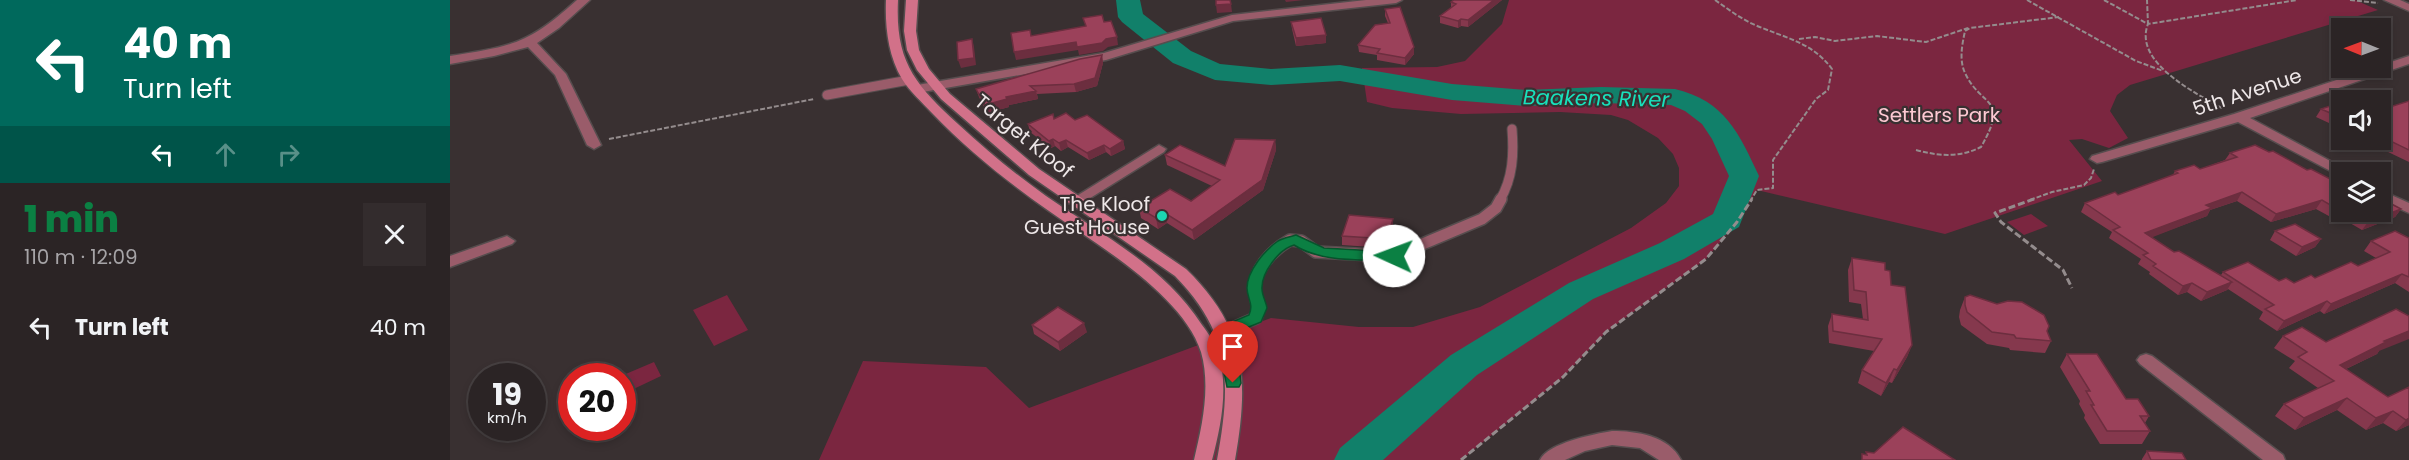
<!DOCTYPE html>
<meta charset="utf-8">
<style>
:root{--surface:#2b2425;--page:#332c2d;--text:#f1f3f6;--muted:#a6a4a7;--line:#474142;--accent:#0b8043}
body{margin:0;font-family:Poppins,sans-serif;background:var(--page);color:var(--text);height:100vh;display:flex;flex-direction:column;font-size:22px;white-space:nowrap}
*{box-sizing:border-box;margin:0}
p{font-size:20px;color:var(--muted)}
.icon{flex:none;width:33px;height:33px;fill:none;stroke:currentColor;stroke-width:2;stroke-linecap:round;stroke-linejoin:round}
.map{position:relative;flex:1;overflow:hidden}
.drawer{display:flex;flex-direction:column;background:var(--surface);width:450px}
.drawer>*{flex:none}
.guide{background:#00695c;color:#fff;overflow:hidden}
.needle{width:39px;rotate:271deg}
.controls{position:absolute;left:1881px;top:18px;display:grid;gap:12px}
.controls a{display:grid;place-items:center;width:60px;height:60px;border-radius:0px;background:var(--surface);box-shadow:0 3px 9px #0003,0 0 0 2px var(--line);font-size:30px}
.speed{position:absolute;left:18px;top:363px;display:flex;gap:12px;font-size:30px;font-weight:700;text-align:center}
.speed>*{display:grid;place-content:center;width:78px;height:78px;border-radius:50%;background:var(--surface);box-shadow:0 3px 9px #0003,0 0 0 2px var(--line);line-height:1}
.speed small{font-size:15px;font-weight:400}
.speed .limit{border:9px solid #d22;background:#fff;color:#111}
.pin{position:absolute;display:grid;place-items:center;width:51px;height:51px;color:#fff;margin:-62px -26px;border-radius:50% 50% 50% 0;rotate:-45deg;box-shadow:0 0 6px #0007}
.pin .icon{rotate:45deg}
.me{position:absolute;width:66px;margin:-33px;rotate:272deg;stroke-linejoin:round;filter:drop-shadow(0 0 4px #0008)}
.turn{display:flex;align-items:center;gap:21px;height:126px;padding:0 24px;font-size:27px}
.turn .icon{width:78px;height:78px;stroke-width:2.5}
.turn b{display:block;font-size:42px;line-height:51px}
.lanes{display:flex;align-items:center;height:57px;padding:0 24px;background:#0003;justify-content:center;gap:30px;direction:ltr}
.lanes .off{opacity:.35}
.round{display:grid;place-items:center;flex:none;width:63px;height:63px;border-radius:0px;background:var(--page)}
.head{display:flex;align-items:center;justify-content:space-between;height:102px;padding:0 24px}
h1{font-size:36px;font-weight:800;line-height:45px;color:var(--accent)}
ul{padding:0;list-style:none}
li{display:flex;align-items:center;gap:18px;height:84px;padding:0 24px}
li div{flex:1}
li b{display:block;font-size:22px}
li em{font-style:normal}
main{display:flex;flex:1;min-height:0}
.map>svg:first-child{display:block}
.green{fill:#7b2640}
.lines{fill:none;stroke-linecap:round;stroke-linejoin:round}
.river{fill:#11806a;fill-rule:evenodd}
.service-far1-casing{stroke:#564d4e;stroke-width:11}
.service-casing{stroke:#564d4e;stroke-width:14}
.minor-casing{stroke:#564d4e;stroke-width:3}
.secondary-casing{stroke:#564d4e;stroke-width:3}
.path-far1{stroke:#948c8d;stroke-width:2;stroke-dasharray:5 2;stroke-linecap:butt}
.path{stroke:#948c8d;stroke-width:3;stroke-dasharray:7 3;stroke-linecap:butt}
.service-far1{stroke:#9a5c6a;stroke-width:9}
.service{stroke:#9a5c6a;stroke-width:11}
.minor{fill:#9a5c6a;fill-rule:evenodd}
.secondary{fill:#d27189;fill-rule:evenodd}
.wall{fill:#85384d}
.shaded-wall{fill:#6c2e3f}
.building{fill:#9b415a;stroke:#6c2e3f;stroke-width:1.5}
.route{fill:#0b8043;stroke:#07532c;stroke-width:1.5}
.poi-dot{fill:#1cd5b1;stroke:#393031;stroke-width:2}
.labels{text-anchor:middle;dominant-baseline:central;stroke-width:4.5;stroke-linejoin:round;paint-order:stroke}
.street-label{font-size:20px;fill:#eee7e8;stroke:#393031}
.park-label{font-size:20px;fill:#fec9d3;stroke:#393031}
.poi-label{font-size:20px;fill:#eee7e8;stroke:#393031;text-anchor:end}
.water-label{font-size:21px;font-style:italic;fill:#18e2bc;stroke:#393031}
</style>
<main>
<section class="drawer">
<div class="guide">
<div class="turn"><svg class="icon" aria-label="left" viewBox="0 0 24 24"><path d="M17 20v-9H6M10 6l-5 5 5 5"/></svg><div><b>40 m</b>Turn left</div></div>
<div class="lanes"><svg class="icon" aria-label="left" viewBox="0 0 24 24"><path d="M17 20v-9H6M10 6l-5 5 5 5"/></svg><svg class="icon off" aria-label="ahead" viewBox="0 0 24 24"><path d="M12 20V5M6 11l6-6 6 6"/></svg><svg class="icon off" aria-label="right" viewBox="0 0 24 24"><path d="M7 20v-9h11M14 6l5 5-5 5"/></svg></div>
</div>
<div class="head"><div><h1>1 min</h1><p>110 m · 12:09</p></div><a class="round"><svg class="icon" aria-label="close" viewBox="0 0 24 24"><path d="M6 6l12 12M18 6L6 18"/></svg></a></div>
<ul>
<li><svg class="icon" aria-label="left" viewBox="0 0 24 24"><path d="M17 20v-9H6M10 6l-5 5 5 5"/></svg><div><b>Turn left</b></div><em>40 m</em></li>
</ul>
</section>
<div class="map">
<svg width="1959" height="460" viewBox="0 0 1959 460">
<rect width="100%" height="100%" fill="#393031"/>
<path class="green" d="M1059,0H1905L1928,10L1680,85L1667,95L1660,111L1678,138L1659,148L1632,139L1619,140L1652,181L1495,234L1307,190L1287,222L1256,259L1156,332L1113,377L1011,460H369L413,361L536,367L579,408L821,318L909,327H963L1030,307L1181,228L1216,203L1229,186V168L1223,154L1208,138L1178,120L1161,115L1110,112L1011,114L942,108L917,102L912,68L987,67L1015,61L1052,24Z
M1581,214L1598,226L1574,235L1557,222Z
M277,295L298,330L264,346L243,310Z
M204,362L211,376L173,394L171,376Z"/>
<g class="lines">
<path class="river" d="M666,0H690L693,14L741,51L770,64L821,69L890,65L1002,84L1076,90L1151,87L1225,89C1275,101 1289,133 1309,176L1289,227L1234,259L1143,299L1027,375L933,460H884L890,448L1001,355L1119,283L1210,243L1263,214L1279,176L1262,139L1252,124L1235,111L1221,105L1151,103L1076,106L1002,100L890,81L821,85L765,80L723,63L672,22L668,17Z"/>
<defs>
<path id="service-far1" d="M377,95L459,80
M1050,200C1063,178 1064,154 1062,129"/>
<path id="service" d="M774,332L806,318C810,309 807,304 805,294C802,271 821,251 840,240L851,241L866,252L944,256L1032,219L1046,208L1051,199"/>
<path id="minor" d="M127,0H140L109,28L87,43L116,74L151,145L144,149L137,145L105,75L78,47L44,56L0,64V56C64,46 78,44 127,0Z
M916,0H952L946,3L783,21L656,60L467,93L461,89L467,85L654,53L782,15Z
M1934,0H1950L1959,4V11Z
M1959,56V64L1800,118L1897,170L1899,172H1892V177L1788,122L1652,162L1647,163L1640,159L1642,156L1784,114Z
M709,145L716,149L714,152L629,205L624,206L617,202Z
M1930,190L1959,203V213L1930,200Z
M57,236L65,241L62,244L0,267V256Z
M1696,354L1702,356L1833,455L1835,460H1813L1690,364L1687,360L1690,356Z
M1162,431C1187,431 1219,436 1231,460H1209L1190,448L1162,445L1135,451L1115,460H1090C1098,443 1144,434 1162,431Z"/>
<path id="secondary" d="M436,0H448C445,62 465,84 508,124C536,150 565,174 596,196C652,235 714,266 752,325C758,333 765,343 768,352C779,387 771,426 762,460H744C752,426 761,387 751,352C736,304 670,259 630,232C577,197 526,159 482,113C472,102 460,92 452,79C438,55 435,27 436,0Z
M456,0H468L466,31L469,50L479,69L500,94L589,169L736,269C797,328 799,380 785,460H767C781,384 782,334 725,276L579,175L491,99L467,70L457,50L454,31Z"/>
</defs>
<use href="#service-far1" class="service-far1-casing"/>
<use href="#service" class="service-casing"/>
<use href="#minor" class="minor-casing"/>
<use href="#secondary" class="secondary-casing"/>
<path class="path-far1" d="M1265,0C1278,9 1291,19 1305,25C1335,38 1362,42 1382,69L1378,90L1366,99L1323,160V188L1307,190L1301,200
M1577,0L1686,61L1713,71
M1654,0L1698,24L1697,0
M1900,0L1928,3
M1349,39L1365,37L1385,41L1427,36L1476,42L1518,28
M1772,108C1745,93 1683,62 1698,24L1847,0
M159,139L364,99
M1466,150C1489,156 1509,158 1531,147C1560,96 1532,109 1515,73C1509,60 1512,45 1515,31L1520,28L1609,17
M1580,200L1602,192L1634,185L1641,178L1644,169"/>
<path class="path" d="M1584,199L1545,213L1551,222L1613,270L1622,288
M1011,460L1113,377L1156,332L1256,259L1287,222L1302,199"/>
<use href="#service-far1" class="service-far1"/>
<use href="#service" class="service"/>
<use href="#minor" class="minor"/>
<use href="#secondary" class="secondary"/>
</g>
<path class="wall" d="M1052,0L1018,27L1011,26L1008,28L990,23V16L1001,8V2Z
M935,9L964,54L955,65L927,60V55L909,52L908,45L938,23L935,16Z
M841,22L876,43L846,46L842,29Z
M652,55L653,63L647,86L626,92L587,94L588,99L559,105V107L537,113L529,97L526,89Z
M1959,101V162L1913,140H1930V110Z
M1892,102V129L1866,117L1871,109Z
M605,118L625,120L673,141L675,149L661,156L656,152L639,160L618,147L611,151L605,146L601,148L580,132L578,124Z
M825,140L826,150L813,190L744,240L717,223L708,229L691,218L689,208L741,201L762,186L717,165L715,155L775,166Z
M1805,145L1892,212L1951,209L1945,217L1912,230L1893,219L1888,221L1866,209L1821,222L1787,201L1760,210L1757,216L1701,237L1724,252L1771,275L1773,272L1844,283L1865,278L1908,266L1926,258L1914,251L1921,241L1959,238V292L1945,283L1874,314L1870,311L1827,331L1809,319L1813,312L1778,289L1777,290L1751,301L1737,292L1728,295L1699,274L1700,272L1688,264L1691,259L1659,238L1662,232L1631,212L1635,203L1668,195L1723,175L1725,171L1750,169L1775,160L1780,153Z
M943,219V227L937,248L892,245V236Z
M1825,231L1871,239L1865,247L1846,256L1820,240Z
M1402,258L1435,270L1462,345L1457,357L1442,383L1439,382L1431,396L1408,383L1412,370L1424,351L1379,343L1378,326L1382,314L1413,319L1411,304L1399,302L1398,270Z
M1515,297L1597,331L1601,341L1595,353L1560,350L1559,348L1537,344L1511,325L1509,317L1510,310Z
M582,325L637,332L610,351L584,334Z
M1833,336L1929,351L1927,354L1896,369L1938,397L1959,387V425L1946,431L1933,423L1916,430L1887,410L1845,430L1825,416L1834,404L1868,388L1839,368L1845,361L1824,348Z
M1617,354L1699,416L1695,423L1700,431L1692,444H1650L1634,418L1635,415L1629,404L1630,401L1610,367Z
M1697,451L1736,460H1692V459Z"/>
<path class="shaded-wall" d="M835,0H854L836,2Z
M1044,0H1052L1018,27V20Z
M781,4L782,12L767,13L766,5Z
M1011,19V26L1008,28V21Z
M876,35V43L846,46V38Z
M667,37L668,45L658,47L653,51L629,55L628,50L566,60L564,52L626,42Z
M522,39L524,47L526,65L511,68L508,60Z
M964,47V54L955,65V58Z
M652,55L653,63L647,86L626,92L624,84Z
M586,91L588,99L559,105V107L537,113L535,105L556,97Z
M603,139L605,146L601,148L599,141Z
M616,140L618,147L611,151L609,143Z
M825,140L826,150L813,190L744,240L742,230Z
M673,141L675,149L661,156L660,149Z
M654,145L656,152L639,160L637,153Z
M1792,192L1787,201L1760,210L1757,216L1690,242L1695,233L1756,205Z
M1872,200L1866,209L1821,222L1826,214Z
M1951,209L1945,217L1912,230L1918,222Z
M1898,212L1893,219L1888,221L1894,213Z
M715,213L717,223L708,229L706,218Z
M943,219V227L937,248V239Z
M1871,239L1865,247L1846,256L1852,247Z
M1952,274L1945,283L1874,314L1881,304Z
M1782,282L1777,290L1751,301L1757,292Z
M1742,283L1737,292L1728,295L1733,286Z
M1877,301L1870,311L1827,331L1834,321Z
M634,323L637,332L610,351L608,342Z
M1959,331V339L1929,351L1927,354L1881,376L1890,365L1934,341Z
M1462,345L1457,357L1442,383L1447,370Z
M1444,369L1439,382L1431,396L1436,383Z
M1897,398L1887,410L1845,430L1854,418Z
M1943,411L1933,423L1916,430L1926,418Z
M1959,418V425L1946,431L1956,420Z"/>
<path class="building" d="M766,0H780L781,4L766,5Z
M1004,0H1044L1018,20L1011,19L1008,21L990,16L1006,4L1001,2Z
M950,7L964,47L955,58L927,53L930,49L908,45L925,25L940,23L935,9Z
M652,15L654,22L661,21L667,37L656,39L652,43L627,47L626,42L564,52L561,33L580,30L581,36L636,26L633,18Z
M871,18L876,35L846,38L841,22Z
M522,39L524,58L508,60L507,42Z
M652,55L645,78L624,84L580,86L586,91L556,97L557,99L535,105L526,89L630,59Z
M1959,101V150L1930,136V110Z
M1892,102V118L1871,109Z
M616,113L625,120L637,115L673,141L660,149L654,145L637,153L616,140L609,143L603,139L599,141L578,124L603,114L604,119Z
M785,139L825,140L812,180L742,230L715,213L706,218L689,208L720,189L741,201L770,180L715,155L730,145L775,166Z
M1805,145L1819,152L1823,151L1857,170L1861,169L1892,185V212H1898L1894,213L1872,200L1826,214L1792,192L1756,205L1762,208L1695,233L1724,252L1729,251L1782,282L1757,292L1742,283L1733,286L1703,266L1706,264L1693,255L1698,253L1663,230L1670,227L1635,203L1665,192L1668,195L1728,173L1725,171L1744,165L1750,169L1787,157L1780,153Z
M1930,198L1951,209L1918,222L1900,212H1930Z
M899,215L943,219L937,239L892,236Z
M1845,224L1871,239L1852,247L1825,231Z
M1945,231L1959,238V277L1952,274L1881,304L1877,301L1834,321L1815,309L1824,305L1773,272L1798,262L1829,281L1836,278L1844,283L1861,275L1865,278L1901,262L1908,266L1940,252L1921,241Z
M1402,258L1435,263V270L1440,271L1441,285L1455,287L1462,345L1447,370L1444,369L1436,383L1412,370L1432,339L1383,331L1382,314L1418,320L1416,292L1404,290Z
M1520,295L1547,304L1558,301L1572,302L1594,315L1599,326L1597,331L1601,341L1566,338L1564,335L1542,332L1517,312L1515,305V297Z
M608,307L634,323L608,342L582,325Z
M1946,309L1959,316V331L1934,341L1936,342L1890,365L1938,397L1959,387V418L1956,420L1943,411L1926,418L1897,398L1854,418L1834,404L1884,381L1848,357L1857,352L1833,336L1852,327L1876,342Z
M1617,354H1647L1676,399H1688L1699,416H1690L1700,431H1657L1641,405H1644L1636,391H1640Z
M1453,427L1505,460H1412V454L1417,455L1416,452L1424,453Z
M1697,451L1732,453L1736,460H1701Z"/>
<path class="route" d="M846,235L874,248L944,252L951,256L944,261C911,259 872,263 844,245C829,249 811,273 812,289C812,295 816,302 817,308L811,322L782,334L787,350L791,383L789,387H777L766,332L768,328L799,315C804,304 797,298 797,288C797,271 815,250 828,241C833,238 840,237 846,235Z"/>
<circle class="poi-dot" cx="712" cy="216" r="6"/>
<g class="labels">
<g class="street-label">
<text transform="translate(1797 92) rotate(-18)">5th Avenue</text>
<text transform="translate(574 136) rotate(39)">Target Kloof</text>
</g>
<g class="park-label">
<text x="1489" y="115">Settlers Park</text>
</g>
<g class="poi-label">
<text x="700" y="204">The Kloof<tspan x="700" dy="23">Guest House</tspan></text>
</g>
<g class="water-label">
<text transform="translate(1146 98) rotate(1)">Baakens River</text>
</g>
</g>
</svg>
<div class="controls">
<a><svg class="needle" viewBox="-14 -14 28 28"><path d="M0-13l5 13h-10z" fill="#e53935"/><path d="M0 13l5-13h-10z" fill="#a6a4a7"/></svg></a>
<a><svg class="icon" aria-label="sound" viewBox="0 0 24 24"><path d="M4 9h4l5-4v14l-5-4H4zM17 9q2 3 0 6"/></svg></a>
<a><svg class="icon" aria-label="layers" viewBox="0 0 24 24"><path d="M12 4l9 5-9 5-9-5zM3 14l9 5 9-5"/></svg></a>
</div>
<div class="speed"><div>19<small>km/h</small></div><div class="limit">20</div></div>
<div class="pin" style="left:783px;top:383px;background:#d93025"><svg class="icon" aria-label="arrive" viewBox="0 0 24 24"><path d="M6 21V4h12l-3 4 3 4H6"/></svg></div>
<svg class="me" style="left:944px;top:256px" viewBox="-20 -20 40 40"><circle r="19" fill="#fff"/><path d="M0-13L10 11 0 6-10 11z" fill="#0b8043"/></svg>
</div>
</main>
